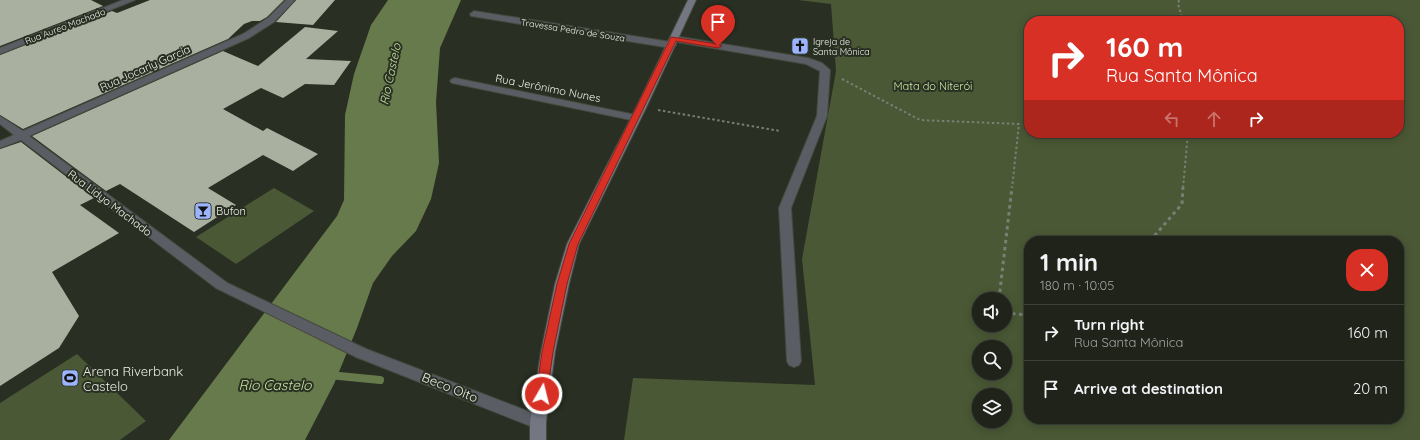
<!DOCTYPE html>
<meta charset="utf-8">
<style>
:root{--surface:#1f231a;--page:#272b23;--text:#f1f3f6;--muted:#a1a4a2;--line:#3c4039}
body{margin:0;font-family:Quicksand,sans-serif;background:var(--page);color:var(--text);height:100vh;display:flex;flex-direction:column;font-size:15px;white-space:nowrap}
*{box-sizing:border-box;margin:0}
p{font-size:13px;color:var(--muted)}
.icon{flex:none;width:22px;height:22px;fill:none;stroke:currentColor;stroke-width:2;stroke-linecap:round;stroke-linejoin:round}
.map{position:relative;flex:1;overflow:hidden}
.drawer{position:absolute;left:1024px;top:236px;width:380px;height:188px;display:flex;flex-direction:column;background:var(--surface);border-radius:16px;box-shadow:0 2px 10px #0003,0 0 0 1px var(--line)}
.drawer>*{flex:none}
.banner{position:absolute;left:1024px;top:16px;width:380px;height:122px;border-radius:16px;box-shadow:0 2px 10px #0003,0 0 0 1px var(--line);background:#d93025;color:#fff;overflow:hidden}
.buttons{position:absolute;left:972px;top:292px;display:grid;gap:8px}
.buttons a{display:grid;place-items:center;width:40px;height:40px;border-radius:50%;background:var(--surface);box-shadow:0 2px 10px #0003,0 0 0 1px var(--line);font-size:20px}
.pin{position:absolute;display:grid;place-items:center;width:34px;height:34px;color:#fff;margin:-41px -17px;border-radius:50% 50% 50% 0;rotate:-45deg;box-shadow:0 0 4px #0007}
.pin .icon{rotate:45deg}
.me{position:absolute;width:44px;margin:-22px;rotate:8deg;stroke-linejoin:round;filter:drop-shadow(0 0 3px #0008)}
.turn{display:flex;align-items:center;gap:14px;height:84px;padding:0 16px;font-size:18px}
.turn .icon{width:52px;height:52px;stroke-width:2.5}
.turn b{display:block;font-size:28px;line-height:34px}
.lanes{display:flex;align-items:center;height:38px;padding:0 16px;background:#0003;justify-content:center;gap:20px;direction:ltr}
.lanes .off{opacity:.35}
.round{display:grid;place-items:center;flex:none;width:42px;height:42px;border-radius:16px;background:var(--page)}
.summary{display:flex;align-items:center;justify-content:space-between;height:68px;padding:0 16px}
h1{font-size:24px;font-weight:700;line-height:30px}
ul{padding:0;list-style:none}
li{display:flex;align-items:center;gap:12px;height:56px;padding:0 16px;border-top:1px solid var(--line)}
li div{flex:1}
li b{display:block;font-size:15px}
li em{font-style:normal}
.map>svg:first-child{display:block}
.green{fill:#4a5835;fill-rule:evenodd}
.water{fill:#677a4c}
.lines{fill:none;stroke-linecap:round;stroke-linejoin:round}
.stream{stroke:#677a4c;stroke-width:8}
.building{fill:#a9b0a0}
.pedestrian-casing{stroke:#444a3e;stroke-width:2}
.minor-casing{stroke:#444a3e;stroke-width:2}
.secondary-casing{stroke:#444a3e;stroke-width:2}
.path-far1{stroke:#7a7e73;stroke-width:2;stroke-dasharray:2.5 2.5;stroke-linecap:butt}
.path{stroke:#7a7e73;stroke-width:3;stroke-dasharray:3.5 3.5;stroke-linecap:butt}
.pedestrian{fill:#5a5d63;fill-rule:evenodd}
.minor{fill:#5a5d63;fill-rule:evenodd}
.secondary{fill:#747782;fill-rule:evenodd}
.route{fill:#d93025;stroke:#8d1f18}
.labels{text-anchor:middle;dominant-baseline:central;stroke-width:4;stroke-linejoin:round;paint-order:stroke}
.far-street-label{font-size:9px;fill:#ecefe7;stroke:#292f22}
.far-poi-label{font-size:9px;fill:#ecefe7;stroke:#292f22;text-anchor:start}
.street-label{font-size:11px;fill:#ecefe7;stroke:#292f22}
.park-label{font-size:11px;fill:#cdeba3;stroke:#292f22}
.poi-label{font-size:11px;fill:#ecefe7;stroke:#292f22;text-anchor:start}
.water-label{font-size:12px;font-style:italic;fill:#c5e39b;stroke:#292f22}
.near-poi-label{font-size:13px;fill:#ecefe7;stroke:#292f22;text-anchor:start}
.near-street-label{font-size:13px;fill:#ecefe7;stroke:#292f22}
.near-water-label{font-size:14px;font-style:italic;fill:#c5e39b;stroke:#292f22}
</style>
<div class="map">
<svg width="1420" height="440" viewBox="0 0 1420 440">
<rect width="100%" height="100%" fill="#292f22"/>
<path class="green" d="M798,0H1420V440H624L633,378L815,385L802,259L836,71L831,4ZM1029,21H1399V133H1029ZM1029,241H1399V419H1029ZM979,299H1005V325H979ZM979,347H1005V373H979ZM979,395H1005V421H979Z
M274,188L314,211L236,264L196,237Z
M77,354L146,421L120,440H0V403Z"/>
<path class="water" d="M388,0H461L440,48L436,102L439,163L431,199L416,231L392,256L373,283L357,328L334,384L305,440H169L337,216L344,200L345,115L354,74L371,25Z"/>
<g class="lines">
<path class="stream" d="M329,375L380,380"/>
</g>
<path class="building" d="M0,0H91L103,6L0,46Z
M150,0H284L267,17L260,21H252L244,24L228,39L23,129L0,115V55L112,11L117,13Z
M296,0H335L313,25L276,22Z
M305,27L338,31L306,59L351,61L334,85L305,84L283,98L261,88L223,109L263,131L267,128L318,154L293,171L263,155L208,188L236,205L194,232L120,184L106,191L32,136L223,51L258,66Z
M21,142L94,198L80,205L119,233L52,272L79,316L59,348L0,386V149Z"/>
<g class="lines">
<defs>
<path id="pedestrian" d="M221,280L366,349L368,353L366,357L361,359L356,357L216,288L214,285L216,282Z"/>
<path id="minor" d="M123,0H135L0,54V48Z
M286,0H295L274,22L249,38L29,136L226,282L228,285L226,288L221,290L216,288L21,140L0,148V141L14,135L0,124V116L23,131L243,34L268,18Z
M474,11L671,42L676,45L671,48L471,16L470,14Z
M674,36L808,58L822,63L830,70L827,116L791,208L801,361L799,365L794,367L789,365L787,361L779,208L817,116L820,71L806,64L671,41L669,39Z
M455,78L636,115L641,118L636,121L452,83L450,81L452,79Z
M361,347L543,417L546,422L543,427L538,429L356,357L354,353L356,349Z"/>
<path id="secondary" d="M688,0H696L646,108L579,244L569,284L555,352L546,422V440H530V422L541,352L555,284L567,244L636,108Z"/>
</defs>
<use href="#pedestrian" class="pedestrian-casing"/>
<use href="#minor" class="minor-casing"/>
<use href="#secondary" class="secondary-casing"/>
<path class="path-far1" d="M1179,0L1178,4L1183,21
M842,79L920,120L1019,124L1012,188
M658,110L780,131
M1183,188L1188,133"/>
<path class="path" d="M1150,241L1182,204L1183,187
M999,299L1012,187
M1005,313L1029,315"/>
<use href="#pedestrian" class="pedestrian"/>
<use href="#minor" class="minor"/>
<use href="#secondary" class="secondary"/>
</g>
<path class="route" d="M671,37L718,44L722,46L718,48L676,41L578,244L567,284L553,352L547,394L546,397L542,399L538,397L536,394L542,352L557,284L569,244Z"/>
<defs>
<symbol id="church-square" viewBox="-11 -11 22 22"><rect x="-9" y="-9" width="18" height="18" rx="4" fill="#9cb4fd" stroke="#292f22"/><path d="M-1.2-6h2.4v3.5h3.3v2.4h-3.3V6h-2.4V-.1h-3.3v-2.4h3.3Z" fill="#111"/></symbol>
<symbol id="bar-square" viewBox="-11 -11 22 22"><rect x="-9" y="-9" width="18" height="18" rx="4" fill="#9cb4fd" stroke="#292f22"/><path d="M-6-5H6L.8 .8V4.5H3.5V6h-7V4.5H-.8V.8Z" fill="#111"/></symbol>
<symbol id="stadium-square" viewBox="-11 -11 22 22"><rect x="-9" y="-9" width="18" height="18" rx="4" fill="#9cb4fd" stroke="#292f22"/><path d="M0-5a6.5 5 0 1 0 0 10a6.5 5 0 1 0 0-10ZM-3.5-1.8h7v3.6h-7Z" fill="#111"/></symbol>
</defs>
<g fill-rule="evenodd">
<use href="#church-square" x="790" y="36" width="20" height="20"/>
<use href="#bar-square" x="193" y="201" width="20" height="20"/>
<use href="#stadium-square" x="60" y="368" width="20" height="20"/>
</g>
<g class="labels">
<g class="far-street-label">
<text transform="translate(65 26) rotate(-21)">Rua Aureo Machado</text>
<text transform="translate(573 30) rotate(9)">Travessa Pedro de Souza</text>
</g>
<g class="far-poi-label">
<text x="813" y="41">Igreja de<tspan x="813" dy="10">Santa Mônica</tspan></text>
</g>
<g class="street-label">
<text transform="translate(145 68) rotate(-24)">Rua Jocarly Garcia</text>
<text transform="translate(548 88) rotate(11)">Rua Jerônimo Nunes</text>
<text transform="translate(110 203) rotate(37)">Rua Lidyo Machado</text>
</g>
<g class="park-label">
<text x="933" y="86">Mata do Niterói</text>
</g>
<g class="poi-label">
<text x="216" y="211">Bufon</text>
</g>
<g class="water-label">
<text transform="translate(390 74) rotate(-78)">Rio Castelo</text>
</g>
<g class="near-poi-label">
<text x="83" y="371">Arena Riverbank<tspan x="83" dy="15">Castelo</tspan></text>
</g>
<g class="near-street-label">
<text transform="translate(450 387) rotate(22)">Beco Oito</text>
</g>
<g class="near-water-label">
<text x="275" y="385">Rio Castelo</text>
</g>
</g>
</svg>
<div class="buttons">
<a><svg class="icon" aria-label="sound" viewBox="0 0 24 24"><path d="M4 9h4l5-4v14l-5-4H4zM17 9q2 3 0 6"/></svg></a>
<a><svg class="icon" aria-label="search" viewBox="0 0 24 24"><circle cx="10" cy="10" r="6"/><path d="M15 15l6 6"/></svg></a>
<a><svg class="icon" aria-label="layers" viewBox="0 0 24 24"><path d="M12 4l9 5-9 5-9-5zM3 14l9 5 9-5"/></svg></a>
</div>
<div class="pin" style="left:718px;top:46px;background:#d93025"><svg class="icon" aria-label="arrive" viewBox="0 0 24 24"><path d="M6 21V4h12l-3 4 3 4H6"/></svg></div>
<svg class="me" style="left:542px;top:394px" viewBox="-20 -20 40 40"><circle r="17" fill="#d93025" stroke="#fff" stroke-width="3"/><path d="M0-11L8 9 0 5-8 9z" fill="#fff"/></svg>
<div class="banner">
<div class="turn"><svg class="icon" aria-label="right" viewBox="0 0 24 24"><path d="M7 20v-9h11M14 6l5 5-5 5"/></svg><div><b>160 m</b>Rua Santa Mônica</div></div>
<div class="lanes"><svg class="icon off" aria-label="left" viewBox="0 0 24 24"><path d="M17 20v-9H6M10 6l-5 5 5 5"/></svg><svg class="icon off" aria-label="ahead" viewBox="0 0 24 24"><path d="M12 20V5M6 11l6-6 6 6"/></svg><svg class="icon" aria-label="right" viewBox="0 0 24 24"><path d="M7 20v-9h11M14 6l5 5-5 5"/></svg></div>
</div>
<section class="drawer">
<div class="summary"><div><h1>1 min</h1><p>180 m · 10:05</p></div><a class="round" style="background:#d93025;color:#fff"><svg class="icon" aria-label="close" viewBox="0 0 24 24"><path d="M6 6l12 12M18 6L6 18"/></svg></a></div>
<ul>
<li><svg class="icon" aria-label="right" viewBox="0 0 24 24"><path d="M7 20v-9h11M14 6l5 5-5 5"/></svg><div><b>Turn right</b><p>Rua Santa Mônica</p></div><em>160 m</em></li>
<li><svg class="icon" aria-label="arrive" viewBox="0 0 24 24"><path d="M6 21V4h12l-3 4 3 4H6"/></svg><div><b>Arrive at destination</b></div><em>20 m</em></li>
</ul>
</section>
</div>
